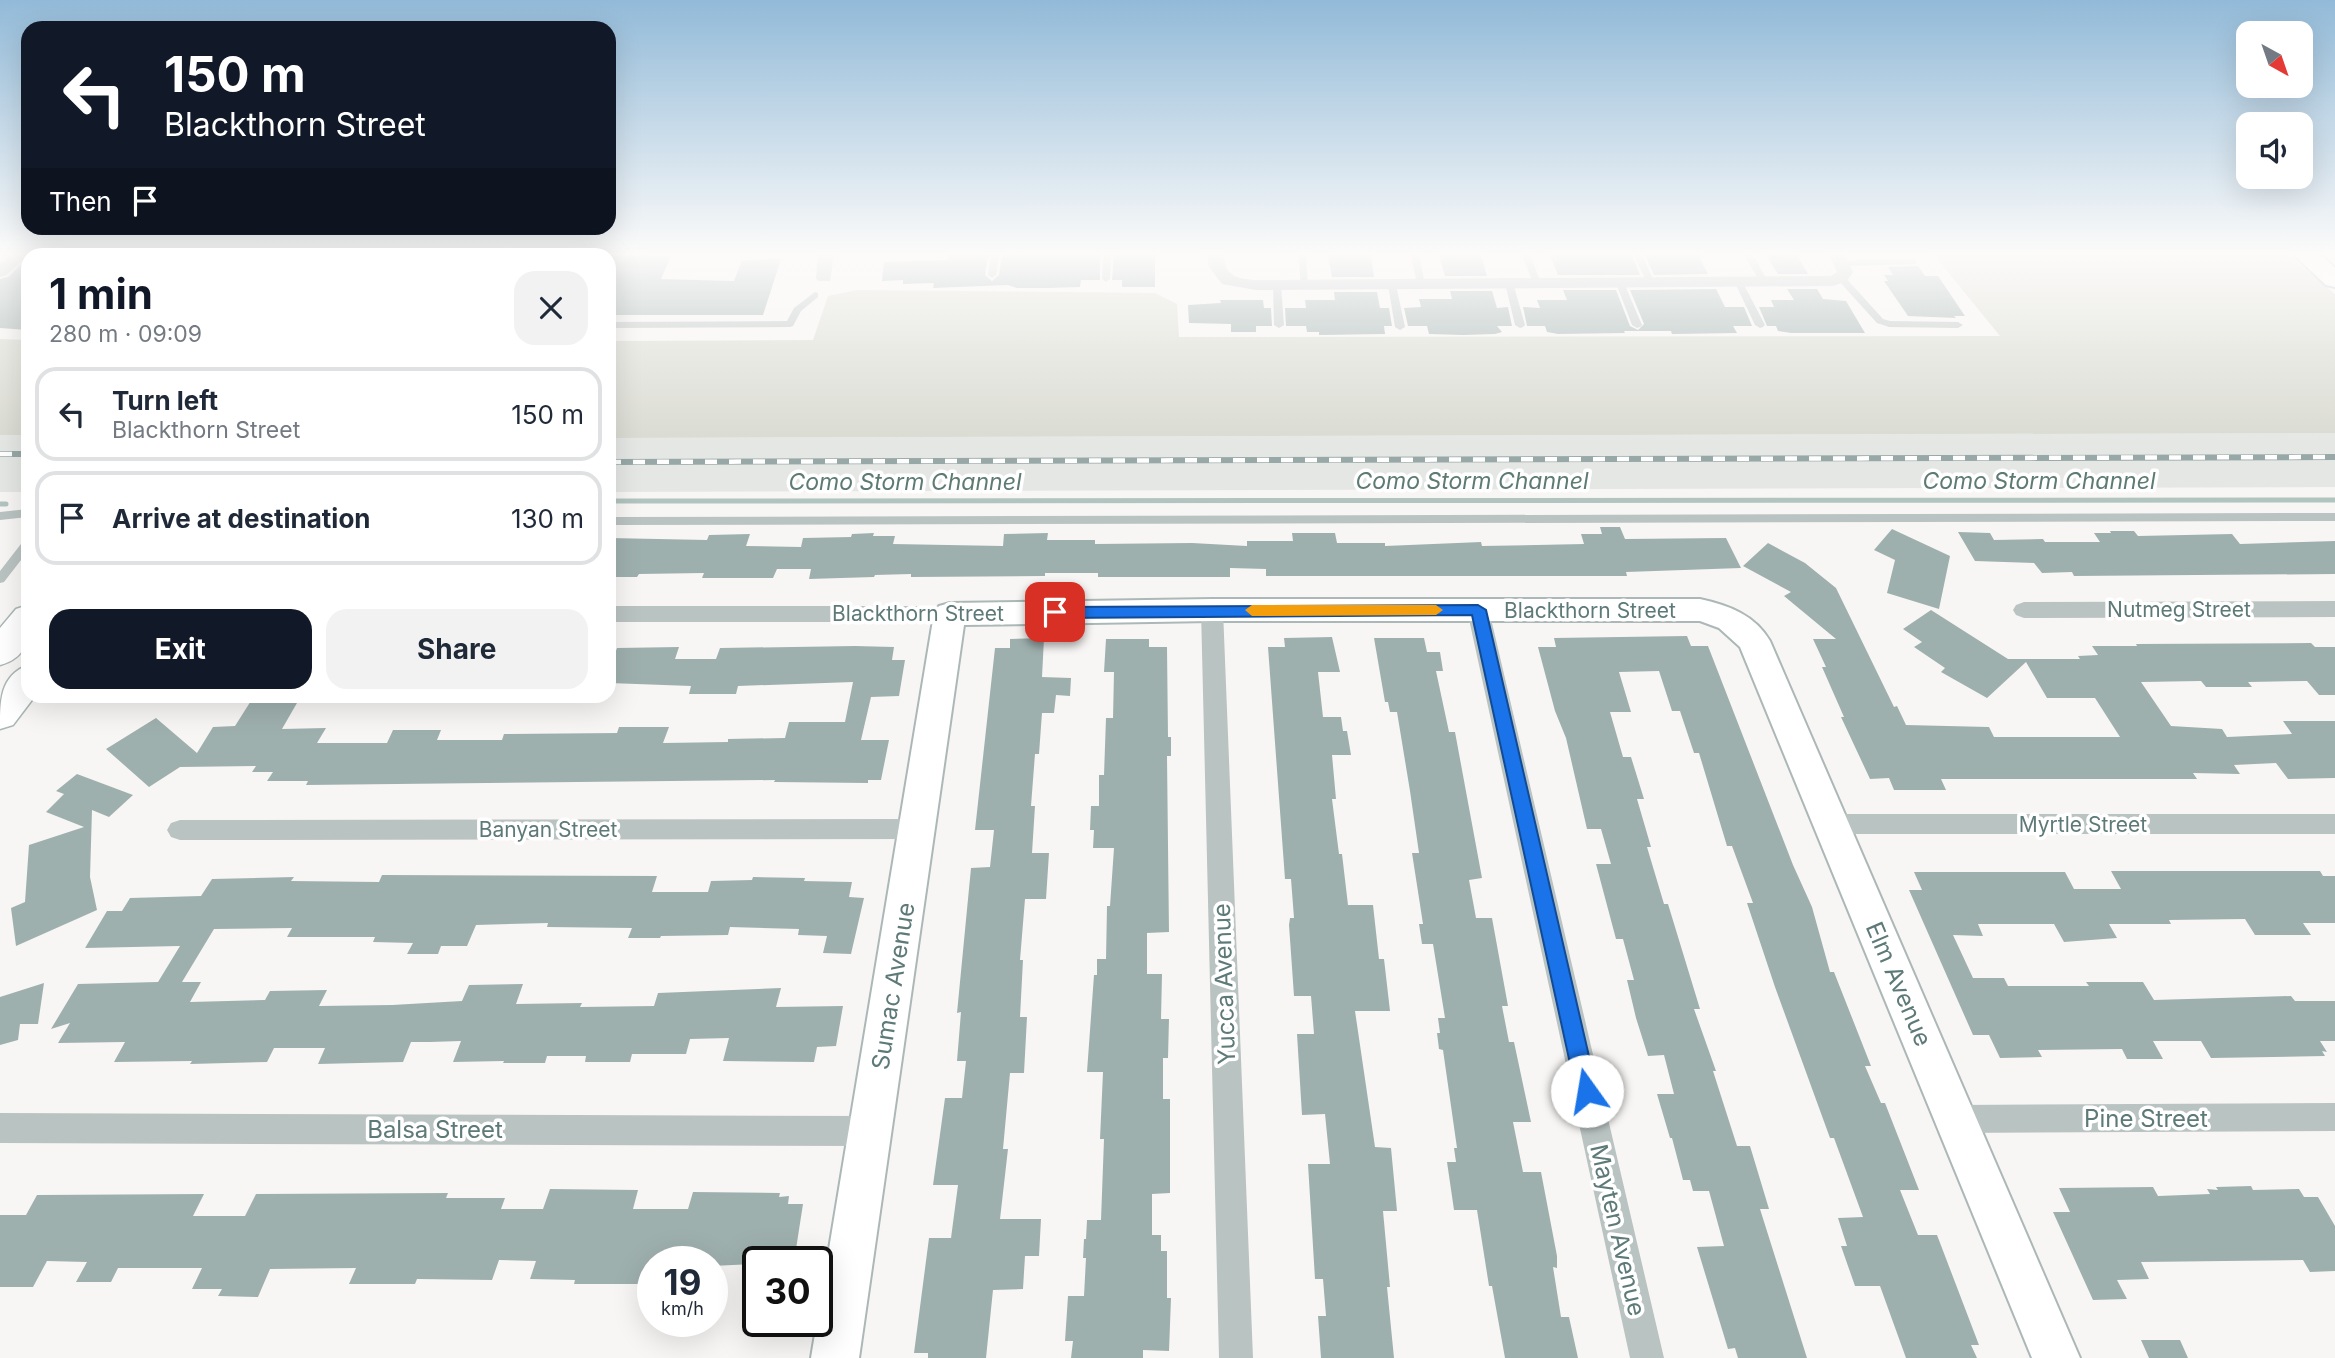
<!DOCTYPE html>
<meta charset="utf-8">
<style>
:root{--surface:#fff;--page:#f2f2f3;--text:#1f2937;--muted:#747a83;--line:#e0e1e3;--accent:#111827}
body{margin:0;font-family:Inter,sans-serif;background:var(--page);color:var(--text);height:100vh;display:flex;flex-direction:column;font-size:26px;white-space:nowrap}
*{box-sizing:border-box;margin:0}
p{font-size:23px;color:var(--muted)}
.icon{flex:none;width:38px;height:38px;fill:none;stroke:currentColor;stroke-width:2;stroke-linecap:round;stroke-linejoin:round}
.map{position:relative;flex:1;overflow:hidden}
.panel{position:absolute;left:21px;top:248px;width:595px;height:455px;display:flex;flex-direction:column;background:var(--surface);border-radius:21px;box-shadow:0 7px 28px #0002}
.panel>*{flex:none}
.guide{position:absolute;left:21px;top:21px;width:595px;height:214px;border-radius:21px;box-shadow:0 7px 28px #0002;background:#111827;color:#fff;overflow:hidden}
.needle{width:46px;rotate:140deg}
.buttons{position:absolute;left:2236px;top:21px;display:grid;gap:14px}
.buttons a{display:grid;place-items:center;width:77px;height:77px;border-radius:14px;background:var(--surface);box-shadow:0 7px 28px #0002;font-size:35px}
.speed{position:absolute;left:637px;top:1246px;display:flex;gap:14px;font-size:35px;font-weight:700;text-align:center}
.speed>*{display:grid;place-content:center;width:91px;height:91px;border-radius:50%;background:var(--surface);box-shadow:0 7px 28px #0002;line-height:1}
.speed small{font-size:18px;font-weight:400}
.speed .limit{border:4px solid #111;border-radius:10px;background:#fff;color:#111}
.pin{position:absolute;display:grid;place-items:center;width:60px;height:60px;color:#fff;margin:-30px;border-radius:14px;box-shadow:0 4px 10px #0006}
.me{position:absolute;width:77px;margin:-38px;rotate:347deg;stroke-linejoin:round;filter:drop-shadow(0 0 5px #0008)}
.turn{display:flex;align-items:center;gap:24px;height:147px;padding:0 28px;font-size:32px}
.turn .icon{width:91px;height:91px;stroke-width:2.5}
.turn b{display:block;font-size:49px;line-height:60px}
.then{display:flex;align-items:center;height:66px;padding:0 28px;background:#0003;gap:14px;font-size:26px}
.round{display:grid;place-items:center;flex:none;width:74px;height:74px;border-radius:21px;background:var(--page)}
.headline{display:flex;align-items:center;justify-content:space-between;height:119px;padding:0 28px}
h1{font-size:42px;font-weight:700;line-height:52px;color:var(--accent)}
.button{display:flex;gap:14px;margin-top:auto;padding:14px 28px}
.button a{flex:1;height:80px;border-radius:21px;background:var(--accent);color:#fff;font-size:28px;font-weight:700;line-height:80px;text-align:center}
.button a+a{background:var(--page);color:var(--text)}
ul{padding:0;list-style:none}
li{display:flex;align-items:center;gap:21px;height:94px;margin:0 14px 10px;padding:0 14px;border:4px solid var(--line);border-radius:21px}
li div{flex:1}
li b{display:block;font-size:26px}
li em{font-style:normal}
.map>svg:first-child{display:block}
.built{fill:#e5e7e5}
.green{fill:#d9dad1}
.lines{fill:none;stroke-linecap:round;stroke-linejoin:round}
.stream{stroke:#b1c4bf;stroke-width:5}
.building{fill:#9eb0ae}
.secondary-casing{stroke:#acb8b7;stroke-width:4}
.primary-casing{stroke:#abb7b6;stroke-width:3}
.lane{fill:#b9c3c2;fill-rule:evenodd}
.street{fill:#b9c3c2;fill-rule:evenodd}
.secondary{fill:#fff;fill-rule:evenodd}
.primary{fill:#fff;fill-rule:evenodd}
.rail-casing{stroke:#98a8a6;stroke-width:6}
.rail{stroke:#fff;stroke-width:4.5;stroke-dasharray:12;stroke-linecap:butt}
.route{fill:#1a73e8;stroke:#114b97;stroke-width:2}
.slow{fill:#f59e0b}
.labels{text-anchor:middle;dominant-baseline:central;stroke-width:7;stroke-linejoin:round;paint-order:stroke}
.street-label{font-size:21px;fill:#5e7a78;stroke:#fff}
.water-label{font-size:23px;font-style:italic;fill:#5d7b73;stroke:#fff}
.near-street-label{font-size:24px;fill:#5e7a78;stroke:#fff}
</style>
<div class="map">
<svg width="2335" height="1358" viewBox="0 0 2335 1358">
<rect width="100%" height="100%" fill="#f8f6f4"/>
<path class="built" d="M2335,433V487L609,492V438Z
M0,435H28V492H0Z"/>
<path class="green" d="M1934,255H2288L2335,294V433L609,438V341L813,340L828,296L857,290L1155,293L1177,304L1179,337L2000,336Z
M0,339L28,340V435H0Z"/>
<g class="lines">
<path class="stream" d="M609,501L2335,500
M0,504H6"/>
</g>
<path class="building" d="M609,255L671,256L661,279L734,281L742,260L781,259L763,315H609Z
M949,255H988L985,275L992,281L999,275L1002,255H1100V280H1081L1080,287L1047,288H1017L1008,285L933,288L934,283L903,284V280L882,281L884,262L948,260Z
M1114,255H1155V287H1122V280H1112Z
M1328,255H1371L1374,277H1332Z
M1439,255H1481L1487,276H1445Z
M1550,255H1632L1640,275H1558Z
M1645,255H1698L1708,274L1654,275Z
M1766,255H1797L1808,274H1778Z
M28,259V330L0,328V279L8,277Z
M1918,266L1925,276H1938L1965,316H1954L1956,318L1908,316L1884,281H1888L1884,275H1893L1888,267Z
M1716,289L1725,307H1744L1752,326H1733L1737,333L1672,334L1671,331H1624L1625,333L1558,334L1547,332L1545,326H1527L1523,307L1540,308L1537,300H1567L1563,290H1616L1630,326L1638,330L1644,324L1630,290Z
M1787,289H1817L1823,299L1846,301L1865,333H1791L1778,331L1776,326H1767L1759,307H1774L1771,300H1794Z
M1450,291H1492L1497,308L1508,307L1512,326H1497L1502,332L1495,334L1463,335L1429,334L1427,326H1408L1404,308L1421,307L1419,299H1452Z
M1334,292H1377L1380,308H1389L1392,326H1384L1385,334L1319,335V332H1307L1306,326H1286L1285,308H1306L1305,300H1335Z
M1220,300H1263L1264,308H1271L1272,326H1256V332H1231V324L1189,323L1188,305L1221,303Z
M1600,527H1620L1625,539L1726,538L1741,568L1626,572L1627,576H1266V569L1230,568V577H1098V573H1045V576L911,577V574L875,575L874,577L809,579L811,569H777L773,578H702L704,573L639,574L637,577H609V538L707,540L709,535L750,534L746,546L801,547L803,538L851,537L852,534L874,533L873,536H895L893,544L1003,546L1004,534L1048,533L1047,540H1095V544L1192,543L1247,546V541H1293L1292,533H1335L1337,543H1385V546L1481,542L1482,546L1584,544L1581,534H1602Z
M1892,529L1950,556L1939,609L1887,593L1895,560L1874,550Z
M2110,531H2134L2138,536L2232,534L2240,544L2335,541V574L2074,576L2072,572L2042,573L2034,563L1975,561L1958,532L1990,533L1994,540L2043,539L2045,542H2100L2094,533H2111Z
M1768,543L1805,563L1836,588L1894,707L1897,706L1906,725L1989,727L1994,737H2120L2095,698H2047L2026,662L1987,698L1941,672L1945,668L1914,647L1922,642L1903,629L1931,610L2008,659H2080L2078,656L2098,655L2092,646H2137L2136,644L2311,643L2315,647H2335V695H2319L2307,681L2248,682L2252,687H2206L2201,681L2141,682L2171,726L2222,729L2227,737L2292,734L2283,721H2335V778L2288,779L2276,763L2234,765L2240,774L2193,773L2197,779H1941L1946,790H1894L1889,778L1870,779L1841,717H1844L1822,667H1826L1813,639H1836L1784,596L1791,592L1743,566Z
M1687,636L1691,646H1708L1793,865L1812,907L1830,972H1834L1871,1066H1865L1881,1103H1885L1919,1190H1900L1918,1235H1937L1979,1345H1971L1977,1358H1906L1880,1286H1855L1841,1246H1847L1838,1218L1863,1217L1834,1138H1830L1775,987L1747,903H1753L1732,846H1727L1699,753H1694L1680,711H1672L1659,671L1619,672L1631,712H1610L1623,757H1631L1644,799H1637L1651,847H1647L1664,904H1668L1700,1009H1694L1716,1071H1713L1737,1146H1750L1769,1209H1760L1807,1358H1738L1735,1348L1728,1349L1697,1247L1724,1246L1709,1191H1693L1690,1180H1683L1672,1138H1670L1657,1094H1674L1664,1055L1648,1056L1636,1018L1627,980H1634L1623,939H1616L1596,864H1611L1601,829H1587L1566,738L1555,711L1538,647H1556L1554,638Z
M1332,637L1340,672H1318L1323,717H1341L1343,731H1347L1351,755H1332L1336,799H1332L1339,854H1342L1348,905H1373L1379,959H1384L1390,1011H1355L1375,1147L1391,1148L1397,1211H1383L1390,1287H1387L1394,1358H1321L1318,1316H1326L1323,1279H1315L1308,1164H1330L1325,1114L1302,1115L1297,1034H1314L1311,996H1294L1289,925L1290,918H1294L1291,879H1285L1268,647H1285L1284,638Z
M1044,638L1042,677L1071,678L1070,696L1056,695L1054,713H1042L1039,754H1035L1031,806H1035L1032,853H1049L1046,899H1025L1020,960H1023L1020,1017H1027L1024,1073H1010L1003,1149H1008L1000,1219H1041L1039,1256H1025L1023,1289L993,1290L986,1358H928V1353H914L929,1238H951L958,1185H933L945,1098H962L966,1061H957L961,1012L957,1013L971,868L990,867L994,830H975L995,648H1010V639Z
M1374,638H1424L1427,652H1440L1443,671H1436L1449,732H1455L1482,878L1469,880L1476,918H1492L1508,1006H1502L1509,1042H1514L1531,1122H1513L1523,1172H1541L1557,1256V1268L1553,1267L1561,1317H1569L1578,1358H1505L1492,1286H1489L1477,1210H1454L1447,1162H1456L1454,1148H1457L1443,1050L1439,1049L1437,1033H1440L1438,1018H1445L1433,944H1422L1419,924H1423L1412,853H1419L1410,791L1397,712H1390L1388,702H1385Z
M1106,639H1149V647H1167L1168,737H1171V756H1167L1169,932L1147,933V974H1162L1161,1019H1169L1168,1058H1163V1099H1170V1193L1152,1194V1235H1161V1251H1167V1298H1171L1169,1351L1143,1350V1358H1071L1073,1341H1065L1068,1296H1084L1086,1258H1083L1084,1239H1086L1087,1220H1101L1104,1139H1100L1103,1072H1087L1094,975H1097V959H1106L1107,906H1110L1114,848H1093L1094,830H1090L1091,806H1099V775H1104L1106,718H1113L1114,672H1104Z
M855,646L894,647L892,660H905L899,696L871,697L861,740H889L881,780H868V783L774,782L775,780L306,785L308,781H267L273,772H252L256,766L180,767L149,787L106,749L156,718L197,753L213,727L235,726L254,696H301L282,729L326,728L317,743H387L393,730H441L437,740H502L504,734L617,733L619,727H669L663,743L728,742V739L785,738L789,722H845L853,682L738,686L736,694H689L691,686L609,683V656H614L617,648L679,647L675,659H716L720,648Z
M77,774L133,795L109,817L92,810L90,877L97,910L16,946L11,908L25,902L29,845L84,827L46,812L64,794L56,791Z
M2111,871H2320L2323,876H2335V923H2303L2311,935H2255L2245,919L2169,920L2171,924H2109L2117,938L2064,942L2054,924H1978L1983,936L1953,935L1973,978H2004L2008,986H2089L2086,982H2143L2154,1000L2291,996L2295,1001H2335V1041H2320L2327,1052L2322,1051L2325,1056L2211,1058L2201,1041H2153L2163,1059H2127L2122,1049L2038,1050L2042,1057L2000,1058L1989,1035H1973L1909,890H1922L1914,872H2065L2074,889H2121Z
M382,875L657,876L652,892H708L711,881L752,880L753,877L805,878L804,881L852,882L849,897L864,898L851,954L823,953L827,936L798,935L799,929L730,927L728,935L661,936L660,938H628L632,928L547,927L548,923L476,925L467,946H441L438,954H407L413,943L373,942L375,937H287L292,928L214,929L182,982H201L190,1002L265,1000L270,991L327,990L319,1006L392,1005L462,1001L469,985L523,984L516,1004L582,1003L580,1007L654,1006L658,993L781,988L776,1007L843,1006L836,1046L817,1047L814,1062L723,1061L729,1038L690,1039L686,1054H632L630,1062H585L586,1056H547L545,1063H503L504,1061L453,1062L461,1041L430,1042H411L403,1062L318,1064L325,1048H274L267,1062L190,1064L192,1061L114,1062L125,1042L58,1043L70,1023L51,1029L78,984L158,982L180,946L85,948L107,911H122L130,898L201,896L212,879L294,877L291,881L379,882Z
M44,983L38,1024H20L18,1040L0,1045V997Z
M2251,1186L2253,1190L2299,1189L2304,1197H2318L2335,1226V1271L2310,1272L2303,1260L2141,1262L2149,1279L2117,1280L2127,1299L2093,1300L2053,1212H2070L2059,1188L2153,1187L2158,1196L2210,1194L2207,1189L2218,1190L2216,1187Z
M550,1189L638,1190L633,1209H688L693,1192L780,1193L779,1197L789,1196L788,1204H803L794,1262L712,1266V1262H653V1284H574L575,1280L530,1279L536,1261L499,1260L492,1280L417,1279L415,1284H349L356,1268L270,1269L258,1297L218,1296L222,1289H192L202,1268H118L111,1282H76L87,1262L47,1261L33,1287H0V1215H26L37,1195L204,1194L193,1216H245L256,1194L448,1193L446,1198H505L501,1209H543Z
M2141,1340H2180L2188,1358H2149Z"/>
<g class="lines">
<defs>
<path id="secondary" d="M2294,255H2321L2335,268V287L2326,285Z
M1212,599H1700C1728,605 1755,615 1770,641L2080,1358H2032L1740,647L1719,628L1700,621H1212L964,625L859,1358H811L934,614L939,606L950,603Z"/>
<path id="primary" d="M336,255V256H310V255Z
M346,255H373L346,256Z
M28,605C28,633 32,656 0,665V628L16,609Z
M28,665V696H35L13,725L0,729C0,700 0,676 28,665Z"/>
</defs>
<use href="#secondary" class="secondary-casing"/>
<use href="#primary" class="primary-casing"/>
<path class="lane" d="M991,255H999L996,275L992,278L988,275Z
M1103,255H1111L1110,279L1106,282L1102,279Z
M1298,255H1306L1308,287L1301,285Z
M1411,255H1419L1425,284L1424,286L1417,284Z
M1522,255H1530L1541,283L1540,285L1533,283Z
M1634,255H1642L1655,283L1654,285L1647,283Z
M1744,255H1753L1769,283L1768,285H1762Z
M1913,259L1916,260V264L1842,266L1838,263L1842,260Z
M1841,275L1844,276L1883,319L1890,321L1958,322L1963,325L1958,328L1889,327L1877,323L1838,280V276Z
M1509,280L1513,283L1525,325L1523,327L1520,328L1515,325L1505,283Z
M1620,280L1624,283L1642,325L1640,327L1637,328L1632,325L1616,283Z
M1739,280L1743,283L1765,325L1763,327L1760,328L1755,325L1735,283Z
M1277,282L1281,285L1284,325L1279,328L1274,325L1273,285Z
M1392,282L1396,285L1405,327L1400,330L1395,327L1388,285Z
M815,292L818,293V297L801,311L793,326L790,327L609,328V322L787,321L794,308Z
M28,509V517L0,520V512Z
M2335,513V521L609,525V517Z
M28,539V551L4,582L0,583V571L24,540Z"/>
<path class="street" d="M10,255H28L6,275L0,277V264Z
M108,255H125L108,256Z
M818,255H834L830,281H818L816,278Z
M1207,255H1223C1226,276 1236,279 1256,280L1831,276L1837,272L1829,255H1845L1853,272L1847,281L1833,286L1256,290L1222,284L1209,267Z
M2335,601V617L2024,618L2016,615L2013,610L2016,605L2024,602Z
M1212,602L1220,605L1223,610L1253,1358H1219L1201,610L1204,605Z
M1478,602L1486,605L1489,610L1664,1358H1630L1467,610L1470,605Z
M609,606H950L958,609L961,614L958,619L950,622H609Z
M1831,814H2335V834H1831L1822,831L1818,824L1822,817Z
M917,819L926,822L930,829L926,836L917,839L180,840L171,837L167,830L171,823L180,820Z
M2335,1103V1131L1956,1133L1946,1129L1941,1119L1946,1109L1956,1105Z
M0,1113L870,1116L881,1121L885,1131L881,1141L870,1146L0,1143Z"/>
<use href="#secondary" class="secondary"/>
<use href="#primary" class="primary"/>
<defs>
<path id="rail" d="M0,454H28
M609,462L2335,457"/>
</defs>
<use href="#rail" class="rail-casing"/>
<use href="#rail" class="rail"/>
</g>
<linearGradient id="sky" x2="0" y2="1"><stop stop-color="#92bad8"/><stop offset="0.57" stop-color="#fcfbfa"/><stop offset="1" stop-color="#fcfbfa" stop-opacity="0"/></linearGradient>
<rect width="2335" height="445" fill="url(#sky)"/>
<path class="route" d="M1478,605L1486,610L1597,1091L1594,1098L1587,1101L1579,1098L1576,1091L1472,615L1055,618L1047,612L1055,607Z"/>
<path class="slow" d="M1252,605H1436L1443,610L1436,615L1252,616L1245,610Z"/>
<g class="labels">
<g class="street-label">
<text x="2179" y="609">Nutmeg Street</text>
<text x="1590" y="610">Blackthorn Street</text>
<text x="918" y="613">Blackthorn Street</text>
<text x="2083" y="824">Myrtle Street</text>
<text x="548" y="829">Banyan Street</text>
</g>
<g class="water-label">
<text x="1472" y="481">Como Storm Channel</text>
<text x="2039" y="481">Como Storm Channel</text>
<text x="905" y="482">Como Storm Channel</text>
</g>
<g class="near-street-label">
<text transform="translate(1224 984) rotate(-92)">Yucca Avenue</text>
<text transform="translate(1899 984) rotate(67)">Elm Avenue</text>
<text transform="translate(893 986) rotate(-81)">Sumac Avenue</text>
<text x="2146" y="1118">Pine Street</text>
<text x="435" y="1129">Balsa Street</text>
<text transform="translate(1618 1230) rotate(77)">Mayten Avenue</text>
</g>
</g>
</svg>
<div class="buttons">
<a><svg class="needle" viewBox="-14 -14 28 28"><path d="M0-13l5 13h-10z" fill="#e53935"/><path d="M0 13l5-13h-10z" fill="#747a83"/></svg></a>
<a><svg class="icon" aria-label="sound" viewBox="0 0 24 24"><path d="M4 9h4l5-4v14l-5-4H4zM17 9q2 3 0 6"/></svg></a>
</div>
<div class="speed"><div>19<small>km/h</small></div><div class="limit">30</div></div>
<div class="pin" style="left:1055px;top:612px;background:#d93025"><svg class="icon" aria-label="arrive" viewBox="0 0 24 24"><path d="M6 21V4h12l-3 4 3 4H6"/></svg></div>
<svg class="me" style="left:1587px;top:1091px" viewBox="-20 -20 40 40"><circle r="19" fill="#fff"/><path d="M0-13L10 11 0 6-10 11z" fill="#1a73e8"/></svg>
<div class="guide">
<div class="turn"><svg class="icon" aria-label="left" viewBox="0 0 24 24"><path d="M17 20v-9H6M10 6l-5 5 5 5"/></svg><div><b>150 m</b>Blackthorn Street</div></div>
<div class="then">Then<svg class="icon" aria-label="arrive" viewBox="0 0 24 24"><path d="M6 21V4h12l-3 4 3 4H6"/></svg></div>
</div>
<section class="panel">
<div class="headline"><div><h1>1 min</h1><p>280 m · 09:09</p></div><a class="round"><svg class="icon" aria-label="close" viewBox="0 0 24 24"><path d="M6 6l12 12M18 6L6 18"/></svg></a></div>
<ul>
<li><svg class="icon" aria-label="left" viewBox="0 0 24 24"><path d="M17 20v-9H6M10 6l-5 5 5 5"/></svg><div><b>Turn left</b><p>Blackthorn Street</p></div><em>150 m</em></li>
<li><svg class="icon" aria-label="arrive" viewBox="0 0 24 24"><path d="M6 21V4h12l-3 4 3 4H6"/></svg><div><b>Arrive at destination</b></div><em>130 m</em></li>
</ul>
<div class="button"><a>Exit</a><a>Share</a></div>
</section>
</div>
